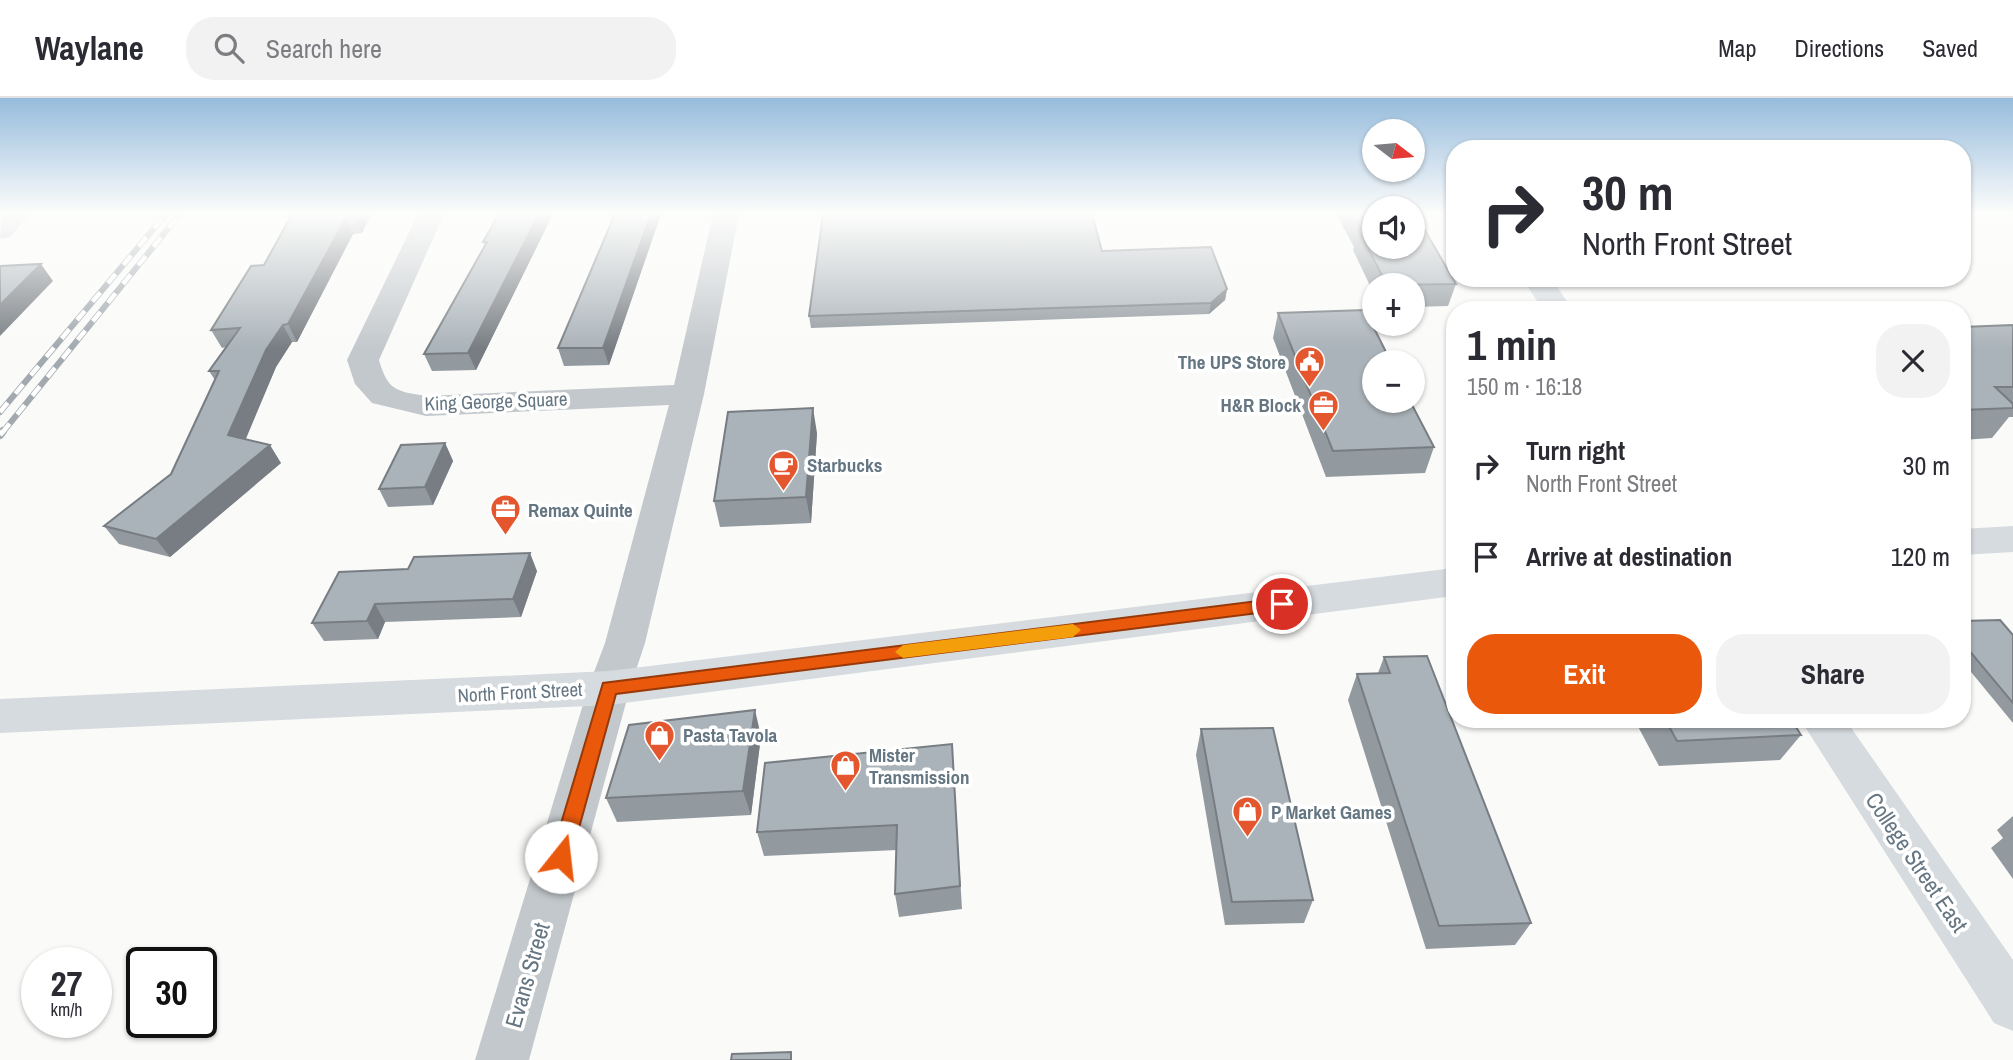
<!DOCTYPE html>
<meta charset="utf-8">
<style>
:root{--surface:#fff;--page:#f2f2f3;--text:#2b2b33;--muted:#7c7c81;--line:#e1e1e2;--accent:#ea580c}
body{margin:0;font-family:"Archivo Narrow",sans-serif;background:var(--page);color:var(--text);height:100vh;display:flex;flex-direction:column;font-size:26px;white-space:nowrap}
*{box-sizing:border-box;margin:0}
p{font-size:23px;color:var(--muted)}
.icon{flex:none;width:38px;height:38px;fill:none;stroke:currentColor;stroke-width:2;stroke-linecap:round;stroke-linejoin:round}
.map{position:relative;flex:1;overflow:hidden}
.sheet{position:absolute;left:1446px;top:203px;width:525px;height:427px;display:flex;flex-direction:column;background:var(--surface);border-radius:28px;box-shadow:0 2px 5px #0004}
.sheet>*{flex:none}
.guide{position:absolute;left:1446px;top:42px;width:525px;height:147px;border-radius:28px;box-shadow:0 2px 5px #0004;background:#fff;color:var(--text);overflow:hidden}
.needle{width:46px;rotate:106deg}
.controls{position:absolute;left:1362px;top:21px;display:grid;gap:14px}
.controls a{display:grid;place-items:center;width:63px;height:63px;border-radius:50%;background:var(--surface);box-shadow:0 2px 5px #0004;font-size:35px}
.speed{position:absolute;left:21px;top:849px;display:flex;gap:14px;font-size:35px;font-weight:700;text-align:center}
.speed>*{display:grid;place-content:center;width:91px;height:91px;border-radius:50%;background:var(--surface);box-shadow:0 2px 5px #0004;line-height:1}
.speed small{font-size:18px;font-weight:400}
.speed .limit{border:4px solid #111;border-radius:10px;background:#fff;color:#111}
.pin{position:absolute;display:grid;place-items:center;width:60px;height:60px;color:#fff;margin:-30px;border:4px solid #fff;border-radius:50%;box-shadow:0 2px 7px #0007}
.me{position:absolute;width:77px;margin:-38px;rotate:16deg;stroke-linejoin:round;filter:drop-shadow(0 0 5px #0008)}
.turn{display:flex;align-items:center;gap:24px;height:147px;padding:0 21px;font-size:32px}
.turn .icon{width:91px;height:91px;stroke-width:2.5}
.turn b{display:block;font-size:49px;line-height:60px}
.round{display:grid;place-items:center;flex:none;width:74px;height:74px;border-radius:28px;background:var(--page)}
.headline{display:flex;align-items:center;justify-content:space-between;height:119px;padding:0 21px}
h1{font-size:42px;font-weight:700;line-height:52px}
.primary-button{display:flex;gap:14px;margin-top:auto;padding:14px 21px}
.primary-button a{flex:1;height:80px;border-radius:28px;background:var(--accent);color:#fff;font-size:28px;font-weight:700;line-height:80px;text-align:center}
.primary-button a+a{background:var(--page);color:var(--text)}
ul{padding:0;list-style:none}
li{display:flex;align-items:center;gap:21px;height:91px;padding:0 21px}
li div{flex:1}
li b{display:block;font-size:26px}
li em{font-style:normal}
header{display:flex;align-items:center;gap:42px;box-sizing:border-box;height:98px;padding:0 35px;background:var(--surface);border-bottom:2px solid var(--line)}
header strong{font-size:33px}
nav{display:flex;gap:38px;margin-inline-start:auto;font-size:24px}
.search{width:490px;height:63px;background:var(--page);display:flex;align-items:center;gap:18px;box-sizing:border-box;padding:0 24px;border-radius:28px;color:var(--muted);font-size:26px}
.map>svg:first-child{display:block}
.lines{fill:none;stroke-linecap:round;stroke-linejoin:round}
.minor{fill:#c3c8cc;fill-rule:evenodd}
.secondary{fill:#d6dbdf;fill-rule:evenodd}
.primary{fill:#d6dbdf;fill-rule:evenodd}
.rail-far1-casing{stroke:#a2aab0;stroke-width:6}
.rail-casing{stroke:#a2aab0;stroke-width:8}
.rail-far1{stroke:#fff;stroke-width:4.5;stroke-dasharray:12;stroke-linecap:butt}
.rail{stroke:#fff;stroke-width:5;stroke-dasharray:16;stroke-linecap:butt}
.wall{fill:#929a9f}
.shaded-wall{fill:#777d82}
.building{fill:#aab3b9;stroke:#777d82;stroke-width:2}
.route{fill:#ea580c;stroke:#983908;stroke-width:2}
.slow{fill:#f59e0b}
.labels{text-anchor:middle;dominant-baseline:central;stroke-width:7;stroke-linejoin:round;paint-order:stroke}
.poi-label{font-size:19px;font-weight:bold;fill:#657683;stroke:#fff;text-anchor:start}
.street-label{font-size:19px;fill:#657683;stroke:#fff}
.near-street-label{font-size:23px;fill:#657683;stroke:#fff}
</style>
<header>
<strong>Waylane</strong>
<div class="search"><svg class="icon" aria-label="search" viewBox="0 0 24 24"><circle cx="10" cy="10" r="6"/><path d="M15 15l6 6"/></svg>Search here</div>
<nav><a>Map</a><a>Directions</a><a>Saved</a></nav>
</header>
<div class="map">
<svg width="2013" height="962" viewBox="0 0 2013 962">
<rect width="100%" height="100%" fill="#fafaf8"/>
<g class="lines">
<path class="minor" d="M2,116H30L10,139L0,141Z
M418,116H444L379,262C388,293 396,293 426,298L674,287L713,116H739L704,296L645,545L630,590L529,962H475L588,590L605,545L669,307L426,318L372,305L355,286L347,262Z"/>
<path class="secondary" d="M1522,180H1551L1573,212H1543Z
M1800,621H1845L2013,862V933L1994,925Z"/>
<path class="primary" d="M2013,428V454L1962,457V431Z
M1454,470V498L609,607L0,635V601L609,573Z"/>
<defs>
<path id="rail-far1" d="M0,314L166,116
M2,335L180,116"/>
<path id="rail" d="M0,337L3,333"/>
</defs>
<use href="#rail-far1" class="rail-far1-casing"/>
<use href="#rail" class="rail-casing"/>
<use href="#rail-far1" class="rail-far1"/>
<use href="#rail" class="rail"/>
</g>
<path class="wall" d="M292,116H371L362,135L353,136L297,244H292L276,269L245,341L281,365L170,459L119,446L104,428L171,376L215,282L209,273L226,249L222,250L211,232L264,167Z
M499,116H553L476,272L432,273L424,256L485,147L483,144Z
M610,116H661L609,267L564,268L558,250L613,119L611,120Z
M1336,116H1374L1456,186L1448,208L1412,209V187H1374V196L1353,152L1354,149Z
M1102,153L1227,191L1225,202L1209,216L811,230L809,218Z
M1278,215L1434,349L1425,375L1326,379L1273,240Z
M2013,227V319H2009L1992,340L1962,342V229Z
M817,335L811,425L720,429L714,403Z
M1454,335V366L1448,352Z
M445,345L453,363L433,407L388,409L379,391Z
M537,473L521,519L385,524L378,541L324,543L312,525L339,474Z
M1962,523L2013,537V625L1962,563Z
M1384,559L1531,825L1515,847L1426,851L1348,602L1357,576L1378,575Z
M1634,621H1791L1801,637L1780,662L1659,668Z
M1201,631L1313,802L1304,825L1225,827L1196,657Z
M761,638L751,717L617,724L606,700Z
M952,646L962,811L899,819L895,796L897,752L764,758L757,734Z
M2013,718V781L1991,750L2003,740L1997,732Z"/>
<path class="shaded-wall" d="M356,116H371L362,135L355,119Z
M539,116H553L476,272L468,255Z
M651,116H661L609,267L603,250Z
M346,120L353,136L297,244L288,226Z
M41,166L53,183L0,238V207Z
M1227,191L1225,202L1209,216L1211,205Z
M283,227L292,244L276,269L240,355L228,337L266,252Z
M813,310L817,335L811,425L806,399Z
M445,345L453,363L433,407L425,389Z
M270,347L281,365L170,459L156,441Z
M530,455L537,473L521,519L513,501Z
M375,506L385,524L378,541L367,523Z
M755,612L761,638L751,717L743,693Z"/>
<path class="building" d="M292,116H356L355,119L346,120L288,226L283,227L266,252L228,337L270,347L156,441L104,428L171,376L219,273H209L240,230L211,232L251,168L264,167Z
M499,116H539L468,255L424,256L487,144H483Z
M615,116H651L603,250H558Z
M823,116H1092L1102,153L1211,149L1227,191L1211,205L809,218Z
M1353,116H1374V149H1412V129H1423L1456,186L1387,187L1358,131H1361Z
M41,166L0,207V168Z
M1365,212L1391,264H1374V303H1410L1434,349L1333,353L1278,215Z
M2013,227V289H1995L2013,306V310L1962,312V229Z
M813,310L806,399L714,403L728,314Z
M445,345L425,389L379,391L401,347Z
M530,455L513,501L375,506L367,523L312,525L339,474L408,471L414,459Z
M2000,522L2013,537V605L1962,544V523Z
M1427,558L1531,825L1439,828L1357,576L1390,575L1384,559Z
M755,612L743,693L606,700L629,627Z
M1665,621H1791L1801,637L1677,643Z
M1273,630L1313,802L1232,804L1201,631Z
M952,646L960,788L895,796L897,727L757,734L765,665Z
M791,954V962H731L732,956Z"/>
<linearGradient id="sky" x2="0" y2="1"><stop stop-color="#96bcdc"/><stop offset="0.46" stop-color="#fdfdfc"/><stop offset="1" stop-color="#fdfdfc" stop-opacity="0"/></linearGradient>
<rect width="2013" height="251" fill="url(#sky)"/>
<path class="route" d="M1282,500L1290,506L1282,512L616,596L571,759L568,765L561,768L554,765L551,759L603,585Z"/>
<path class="slow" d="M1073,526L1081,532L1073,539L903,560L895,554L903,547Z"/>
<defs>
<symbol id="civic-pin" viewBox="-11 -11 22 30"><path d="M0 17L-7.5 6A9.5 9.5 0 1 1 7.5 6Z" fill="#e4572e" stroke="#fff"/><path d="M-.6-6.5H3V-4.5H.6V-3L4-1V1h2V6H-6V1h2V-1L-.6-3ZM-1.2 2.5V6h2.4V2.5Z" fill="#fff"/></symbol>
<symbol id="office-pin" viewBox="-11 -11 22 30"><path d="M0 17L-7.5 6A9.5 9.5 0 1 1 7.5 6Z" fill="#e4572e" stroke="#fff"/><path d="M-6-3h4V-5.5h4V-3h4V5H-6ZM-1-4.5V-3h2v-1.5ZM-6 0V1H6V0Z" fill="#fff"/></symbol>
<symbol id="cafe-pin" viewBox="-11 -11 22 30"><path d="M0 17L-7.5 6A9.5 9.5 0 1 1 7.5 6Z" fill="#e4572e" stroke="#fff"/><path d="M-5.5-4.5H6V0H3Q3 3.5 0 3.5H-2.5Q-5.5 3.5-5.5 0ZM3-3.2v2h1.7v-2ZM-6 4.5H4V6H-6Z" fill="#fff"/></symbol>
<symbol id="shop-pin" viewBox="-11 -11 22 30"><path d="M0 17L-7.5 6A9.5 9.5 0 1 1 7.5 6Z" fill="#e4572e" stroke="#fff"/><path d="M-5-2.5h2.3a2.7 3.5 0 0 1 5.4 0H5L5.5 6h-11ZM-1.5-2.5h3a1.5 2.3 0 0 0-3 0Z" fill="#fff"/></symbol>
</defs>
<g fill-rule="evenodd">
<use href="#civic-pin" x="1292" y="246" width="35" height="47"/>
<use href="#office-pin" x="1306" y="290" width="35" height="47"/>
<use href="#cafe-pin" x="766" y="350" width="35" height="47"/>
<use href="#office-pin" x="488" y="394" width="35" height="47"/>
<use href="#shop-pin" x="642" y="620" width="35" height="47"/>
<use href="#shop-pin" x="828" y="650" width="35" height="47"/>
<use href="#shop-pin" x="1230" y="696" width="35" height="47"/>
</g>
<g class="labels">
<g class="poi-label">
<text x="1286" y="264" text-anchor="end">The UPS Store</text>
<text x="1301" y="307" text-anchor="end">H&amp;R Block</text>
<text x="807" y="367">Starbucks</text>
<text x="528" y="412">Remax Quinte</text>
<text x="683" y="637">Pasta Tavola</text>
<text x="869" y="657">Mister<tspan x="869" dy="22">Transmission</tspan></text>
<text x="1271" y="714">P Market Games</text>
</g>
<g class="street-label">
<text transform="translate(496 303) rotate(-2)">King George Square</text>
<text transform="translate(520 594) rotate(-3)">North Front Street</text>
</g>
<g class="near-street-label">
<text transform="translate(1917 764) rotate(56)">College Street East</text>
<text transform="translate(527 877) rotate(-74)">Evans Street</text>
</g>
</g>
</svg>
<div class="controls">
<a><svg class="needle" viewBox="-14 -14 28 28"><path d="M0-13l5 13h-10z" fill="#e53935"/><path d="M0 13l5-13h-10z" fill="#7c7c81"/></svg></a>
<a><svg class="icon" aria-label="sound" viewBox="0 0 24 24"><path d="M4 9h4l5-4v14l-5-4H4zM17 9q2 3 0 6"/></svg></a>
<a>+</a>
<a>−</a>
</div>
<div class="speed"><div>27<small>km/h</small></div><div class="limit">30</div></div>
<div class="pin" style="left:1282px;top:506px;background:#d93025"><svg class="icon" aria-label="arrive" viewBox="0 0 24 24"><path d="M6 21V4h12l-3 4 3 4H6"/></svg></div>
<svg class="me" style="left:561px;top:759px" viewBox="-20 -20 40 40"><circle r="19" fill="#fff"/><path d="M0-13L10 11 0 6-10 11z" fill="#ea580c"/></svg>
<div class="guide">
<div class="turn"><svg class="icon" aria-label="right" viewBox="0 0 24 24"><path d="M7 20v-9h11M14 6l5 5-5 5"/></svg><div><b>30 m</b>North Front Street</div></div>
</div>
<section class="sheet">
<div class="headline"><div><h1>1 min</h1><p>150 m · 16:18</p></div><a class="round"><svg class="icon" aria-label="close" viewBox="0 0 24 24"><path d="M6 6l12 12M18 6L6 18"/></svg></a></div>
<ul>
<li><svg class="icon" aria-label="right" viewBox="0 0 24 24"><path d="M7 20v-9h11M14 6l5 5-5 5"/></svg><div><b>Turn right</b><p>North Front Street</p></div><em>30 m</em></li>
<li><svg class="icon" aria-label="arrive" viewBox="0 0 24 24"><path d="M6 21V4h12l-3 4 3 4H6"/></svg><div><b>Arrive at destination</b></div><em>120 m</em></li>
</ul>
<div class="primary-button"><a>Exit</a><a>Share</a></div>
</section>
</div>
